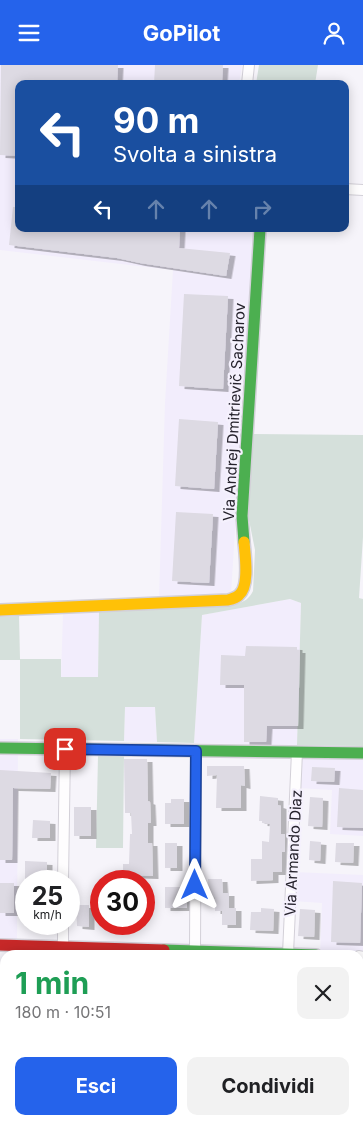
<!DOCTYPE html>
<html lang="it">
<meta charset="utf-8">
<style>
:root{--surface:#fff;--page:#f2f2f2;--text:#202124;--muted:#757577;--accent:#2563eb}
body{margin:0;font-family:Inter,sans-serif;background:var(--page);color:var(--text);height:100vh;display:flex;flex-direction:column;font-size:19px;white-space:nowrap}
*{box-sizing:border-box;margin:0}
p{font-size:16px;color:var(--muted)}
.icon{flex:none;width:28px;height:28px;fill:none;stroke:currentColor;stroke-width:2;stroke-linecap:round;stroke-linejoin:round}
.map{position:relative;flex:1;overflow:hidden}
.drawer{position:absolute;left:0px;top:885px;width:364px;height:175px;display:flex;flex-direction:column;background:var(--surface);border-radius:15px 15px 0 0;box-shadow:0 2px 12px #0003}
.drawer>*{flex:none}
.hud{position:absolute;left:15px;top:15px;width:334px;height:152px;border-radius:10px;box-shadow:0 2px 12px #0003;background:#1a4fa0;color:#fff;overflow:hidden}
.speed{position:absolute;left:15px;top:805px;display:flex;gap:10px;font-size:25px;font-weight:700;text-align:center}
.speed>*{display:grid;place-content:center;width:65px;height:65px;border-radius:50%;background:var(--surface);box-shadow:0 2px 12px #0003;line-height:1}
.speed small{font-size:12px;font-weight:400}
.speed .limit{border:8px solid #d22;background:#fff;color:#111}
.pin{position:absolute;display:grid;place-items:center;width:42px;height:42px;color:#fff;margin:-21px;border-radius:10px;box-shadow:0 2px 8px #0006}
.me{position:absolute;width:55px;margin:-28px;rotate:0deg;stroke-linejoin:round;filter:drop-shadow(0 0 4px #0008)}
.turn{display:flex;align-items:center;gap:18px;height:105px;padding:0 15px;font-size:22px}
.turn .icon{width:65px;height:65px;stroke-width:2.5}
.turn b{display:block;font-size:35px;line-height:42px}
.lanes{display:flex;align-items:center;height:48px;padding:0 15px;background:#0003;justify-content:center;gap:25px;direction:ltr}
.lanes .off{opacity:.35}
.round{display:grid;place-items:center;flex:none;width:52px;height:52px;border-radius:10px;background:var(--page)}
.summary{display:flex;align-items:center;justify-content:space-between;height:85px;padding:0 15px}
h1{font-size:30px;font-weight:700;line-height:38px;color:#1e9e55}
.action{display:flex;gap:10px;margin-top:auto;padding:10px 15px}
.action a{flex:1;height:58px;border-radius:10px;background:var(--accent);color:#fff;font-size:20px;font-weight:700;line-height:58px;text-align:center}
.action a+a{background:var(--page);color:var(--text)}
header{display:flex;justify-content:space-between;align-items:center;height:65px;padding:0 15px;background:var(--accent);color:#fff;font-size:22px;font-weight:700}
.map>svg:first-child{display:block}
.built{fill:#f2edfc}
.green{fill:#d5e0db}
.building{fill:#dddae3;filter:url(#shadow)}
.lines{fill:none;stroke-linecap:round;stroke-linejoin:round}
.lane-casing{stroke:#d3d0d8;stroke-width:8}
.street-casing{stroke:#d3d0d8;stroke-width:12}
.fast-casing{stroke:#d3d0d8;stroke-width:14}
.slow-casing{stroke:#d3d0d8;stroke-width:14}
.jam-casing{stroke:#d3d0d8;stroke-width:14}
.lane{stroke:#fefdfe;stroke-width:5}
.street{stroke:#fefdfe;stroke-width:10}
.fast{stroke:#4caf50;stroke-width:11}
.slow{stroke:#ffc107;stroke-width:11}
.jam{stroke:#c62828;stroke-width:11}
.route-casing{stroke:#184099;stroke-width:12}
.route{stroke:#2563eb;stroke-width:9}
.labels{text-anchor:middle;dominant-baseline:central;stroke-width:4.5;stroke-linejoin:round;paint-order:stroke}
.street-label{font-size:15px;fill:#25222c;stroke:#f5f1fd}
</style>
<header><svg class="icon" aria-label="menu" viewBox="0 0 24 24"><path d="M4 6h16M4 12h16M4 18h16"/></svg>GoPilot<svg class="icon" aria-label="person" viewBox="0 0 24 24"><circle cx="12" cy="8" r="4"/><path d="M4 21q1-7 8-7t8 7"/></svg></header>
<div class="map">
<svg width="363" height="1060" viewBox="0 0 363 1060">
<defs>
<filter id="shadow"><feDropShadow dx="5.5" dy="3" stdDeviation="0" flood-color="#0004"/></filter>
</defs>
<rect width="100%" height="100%" fill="#f6f4fa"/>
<path class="built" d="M0,0H242L239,19H19V164H254L231,529L159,533L165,338L173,205L0,185Z
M290,534L301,538L297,680L194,678L202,550Z
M99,547L98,612H61L63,549Z
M125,642H155L157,677L124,676Z
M0,674H18L17,879H0Z
M299,680L363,681V771L330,769L332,725L298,723Z
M294,807L363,810V892L359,890H320L322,838L293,836Z
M42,1055H102V1060H41Z"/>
<path class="green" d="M259,0H318L315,19H256Z
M252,369L363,370V472L359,533L363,534V681L297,680L301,538L290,534L202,550L194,678L157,677L155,642H125L124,676L20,674V595H0V552L19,551L20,594H61V612H98L99,547L237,539C245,536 249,534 253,526L255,485L248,450Z
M98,691H124L123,783H96Z
M288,1055H323V1057H318L317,1060H288Z"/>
<path class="building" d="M1,0H118L117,19H19V91L0,90Z
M155,0H223L222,16H219V19H154Z
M13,142H19V164H180L179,183L230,188L226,211L140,198L117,193L9,180Z
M184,229L228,231L223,324L179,321Z
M179,354L218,357L214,424L175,421Z
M176,447L213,449L209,518L172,516Z
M246,581L297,582V585H300L298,661H267L266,677H244V620H220L221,590L245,591Z
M124,694H147L148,736L150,737L151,758H148V778H152L153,811L123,810V799H129L130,769H132L131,748H125Z
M207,701H244L245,721L241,720V743H216L217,710L207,711Z
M312,702L335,703L334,717L311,716Z
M0,705L51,708L50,724L13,723L12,795H0Z
M339,723L363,725V763L337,762Z
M260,731L278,733V740L281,741V769H285V787H282V807H273V815L251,816V794H262V776L269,777L270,759L262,758V756H259Z
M310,732L323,733L322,762L308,761Z
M171,734H184V759H165V738H171Z
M74,742H91V771H74Z
M33,755L50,756V773H32Z
M310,776L321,777L320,796L309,795Z
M165,778H177V803H165Z
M336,778H354L353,798L335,797Z
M25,796L47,797V816H25Z
M208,814H222L223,828H229V843H236V860H222V846H215V832L209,831Z
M333,816L362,818L360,878L331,877Z
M0,818H14V848H0Z
M165,822H187V843H165Z
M76,840H89V862L77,861Z
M261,843L274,844L273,866L250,865L251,847H261Z
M300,844L315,845L314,872L298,871Z"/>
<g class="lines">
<defs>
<path id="lane" d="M13,1060V1055"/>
<path id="street" d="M247,19L249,0
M345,124L363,125
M63,816L65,684
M63,882V859
M195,886L196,686
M288,889L297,687
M359,891L363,892
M359,962H363
M359,1032H363
M170,1060V1055
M282,1060V1055"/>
<path id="fast" d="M244,477L242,451L260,164
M0,683L363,688
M164,885L316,890"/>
<path id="slow" d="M0,545L228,535C232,534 236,533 239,530C250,521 245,490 244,477"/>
<path id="jam" d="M0,880L164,885"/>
</defs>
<use href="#lane" class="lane-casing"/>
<use href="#street" class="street-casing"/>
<use href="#fast" class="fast-casing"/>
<use href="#slow" class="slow-casing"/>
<use href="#jam" class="jam-casing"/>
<use href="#lane" class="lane"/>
<use href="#street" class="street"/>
<use href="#fast" class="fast"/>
<use href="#slow" class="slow"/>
<use href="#jam" class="jam"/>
</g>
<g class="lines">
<defs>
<path id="route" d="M65,684L196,686L195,820"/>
</defs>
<use href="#route" class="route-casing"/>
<use href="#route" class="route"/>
</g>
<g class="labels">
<g class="street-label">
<text transform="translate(234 347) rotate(-87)">Via Andrej Dmitrievič Sacharov</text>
<text transform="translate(293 788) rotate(-87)">Via Armando Diaz</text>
</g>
</g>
</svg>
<div class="speed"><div>25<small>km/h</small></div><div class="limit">30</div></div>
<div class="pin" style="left:65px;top:684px;background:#d93025"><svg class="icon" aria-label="arrive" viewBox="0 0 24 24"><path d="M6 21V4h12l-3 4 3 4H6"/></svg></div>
<svg class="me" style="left:195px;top:820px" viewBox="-20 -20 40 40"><path d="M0-17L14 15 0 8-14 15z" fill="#2563eb" stroke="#fff" stroke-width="4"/></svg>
<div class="hud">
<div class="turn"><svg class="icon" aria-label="left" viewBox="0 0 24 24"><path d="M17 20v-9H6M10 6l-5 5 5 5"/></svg><div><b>90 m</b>Svolta a sinistra</div></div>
<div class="lanes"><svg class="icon" aria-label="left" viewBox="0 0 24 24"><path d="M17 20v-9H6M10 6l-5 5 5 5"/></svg><svg class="icon off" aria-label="ahead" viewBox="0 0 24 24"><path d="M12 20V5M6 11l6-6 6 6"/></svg><svg class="icon off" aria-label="ahead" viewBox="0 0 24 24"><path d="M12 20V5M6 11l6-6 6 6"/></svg><svg class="icon off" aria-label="right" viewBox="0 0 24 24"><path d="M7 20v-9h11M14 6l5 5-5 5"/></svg></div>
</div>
<section class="drawer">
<div class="summary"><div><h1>1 min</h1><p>180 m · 10:51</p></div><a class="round"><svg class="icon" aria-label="close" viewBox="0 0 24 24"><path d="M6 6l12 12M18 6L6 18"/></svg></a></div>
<div class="action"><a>Esci</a><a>Condividi</a></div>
</section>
</div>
